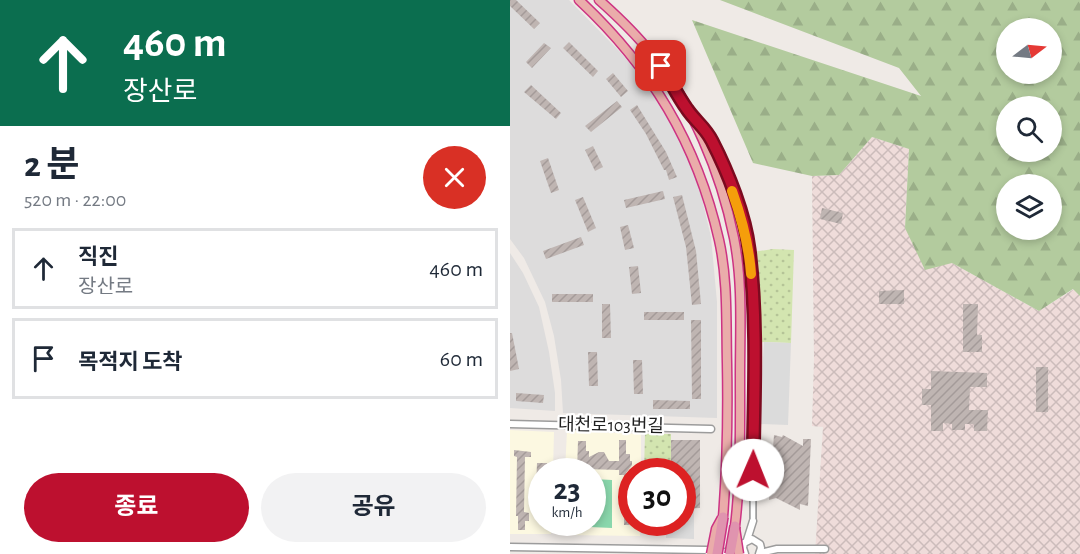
<!DOCTYPE html>
<html lang="ko">
<meta charset="utf-8">
<style>
:root{--surface:#fff;--page:#f2f2f3;--text:#1f2937;--muted:#747a83;--line:#e0e1e3;--accent:#bd102f}
body{margin:0;font-family:"Alegreya Sans","Noto Sans KR",sans-serif;background:var(--page);color:var(--text);height:100vh;display:flex;flex-direction:column;font-size:22px;white-space:nowrap}
*{box-sizing:border-box;margin:0}
p{font-size:20px;color:var(--muted)}
.icon{flex:none;width:33px;height:33px;fill:none;stroke:currentColor;stroke-width:2;stroke-linecap:round;stroke-linejoin:round}
.map{position:relative;flex:1;overflow:hidden}
.panel{display:flex;flex-direction:column;background:var(--surface);width:510px}
.panel>*{flex:none}
.top-card{background:#0b6e4f;color:#fff;overflow:hidden}
.needle{width:39px;rotate:74deg}
.buttons{position:absolute;left:486px;top:18px;display:grid;gap:12px}
.buttons a{display:grid;place-items:center;width:66px;height:66px;border-radius:50%;background:var(--surface);box-shadow:0 3px 9px #0003;font-size:30px}
.speed{position:absolute;left:18px;top:458px;display:flex;gap:12px;font-size:30px;font-weight:700;text-align:center}
.speed>*{display:grid;place-content:center;width:78px;height:78px;border-radius:50%;background:var(--surface);box-shadow:0 3px 9px #0003;line-height:1}
.speed small{font-size:15px;font-weight:400}
.speed .limit{border:9px solid #d22;background:#fff;color:#111}
.pin{position:absolute;display:grid;place-items:center;width:51px;height:51px;color:#fff;margin:-26px;border-radius:12px;box-shadow:0 3px 9px #0006}
.me{position:absolute;width:66px;margin:-33px;rotate:1deg;stroke-linejoin:round;filter:drop-shadow(0 0 4px #0008)}
.turn{display:flex;align-items:center;gap:21px;height:126px;padding:0 24px;font-size:27px}
.turn .icon{width:78px;height:78px;stroke-width:2.5}
.turn b{display:block;font-size:42px;line-height:51px}
.round{display:grid;place-items:center;flex:none;width:63px;height:63px;border-radius:32px;background:var(--page)}
.summary{display:flex;align-items:center;justify-content:space-between;height:102px;padding:0 24px}
h1{font-size:36px;font-weight:700;line-height:45px}
.button{display:flex;gap:12px;margin-top:auto;padding:12px 24px}
.button a{flex:1;height:69px;border-radius:36px;background:var(--accent);color:#fff;font-size:24px;font-weight:700;line-height:69px;text-align:center}
.button a+a{background:var(--page);color:var(--text)}
ul{padding:0;list-style:none}
li{display:flex;align-items:center;gap:18px;height:81px;margin:0 12px 9px;padding:0 12px;border:3px solid var(--line);border-radius:0px}
li div{flex:1}
li b{display:block;font-size:22px}
li em{font-style:normal}
main{display:flex;flex:1;min-height:0}
.map>svg:first-child{display:block}
.residential{fill:#dddcdc}
.education{fill:#fcf8e1}
.military{fill:url(#military-cross-hatch)}
.grass{fill:url(#grass-dots)}
.forest{fill:url(#forest-firs);fill-rule:evenodd}
.pitch{fill:#8ad7ac}
.parking{fill:#dbdbdb}
.building{fill:url(#building-hatch)}
.lines{fill:none;stroke-linecap:round;stroke-linejoin:round}
.minor-casing{stroke:#9c9c9c;stroke-width:8}
.tertiary-casing{stroke:#9c9c9c;stroke-width:9}
.trunk-casing{stroke:#cd3383;stroke-width:11}
.minor{stroke:#fff;stroke-width:4.5}
.tertiary{stroke:#fff;stroke-width:6}
.trunk{stroke:#eaacaa;stroke-width:8}
.trunk-bridge-casing{stroke:#cd3383;stroke-width:11;stroke-linecap:butt}
.motorway-bridge-casing{stroke:#cd3383;stroke-width:12;stroke-linecap:butt}
.trunk-bridge{stroke:#eaacaa;stroke-width:8}
.motorway-bridge{stroke:#e094af;stroke-width:9}
.route-casing{stroke:#7b0a1f;stroke-width:15}
.route{stroke:#bd102f;stroke-width:10}
.slow{stroke:#f59e0b;stroke-width:10}
.labels{text-anchor:middle;dominant-baseline:central;stroke-width:4.5;stroke-linejoin:round;paint-order:stroke}
.street-label{font-size:18px;fill:#1f1f1f;stroke:#fff}
</style>
<main>
<section class="panel">
<div class="top-card">
<div class="turn"><svg class="icon" aria-label="ahead" viewBox="0 0 24 24"><path d="M12 20V5M6 11l6-6 6 6"/></svg><div><b>460 m</b>장산로</div></div>
</div>
<div class="summary"><div><h1>2 분</h1><p>520 m · 22:00</p></div><a class="round" style="background:#d93025;color:#fff"><svg class="icon" aria-label="close" viewBox="0 0 24 24"><path d="M6 6l12 12M18 6L6 18"/></svg></a></div>
<ul>
<li><svg class="icon" aria-label="ahead" viewBox="0 0 24 24"><path d="M12 20V5M6 11l6-6 6 6"/></svg><div><b>직진</b><p>장산로</p></div><em>460 m</em></li>
<li><svg class="icon" aria-label="arrive" viewBox="0 0 24 24"><path d="M6 21V4h12l-3 4 3 4H6"/></svg><div><b>목적지 도착</b></div><em>60 m</em></li>
</ul>
<div class="button"><a>종료</a><a>공유</a></div>
</section>
<div class="map">
<svg width="570" height="554" viewBox="0 0 570 554">
<defs>
<pattern id="military-cross-hatch" width="8" height="8" patternUnits="userSpaceOnUse" patternTransform="scale(1.5)"><rect width="8" height="8" fill="#efdcda"/><path d="M0 0l8 8M0 8l8-8" fill="none" stroke="#ccbcbb"/></pattern>
<pattern id="grass-dots" width="8" height="8" patternUnits="userSpaceOnUse" patternTransform="scale(1.5)"><rect width="8" height="8" fill="#d3e5b0"/><path d="M2 2h.1M6 6h.1" fill="none" stroke="#b5c497" stroke-width="1.8" stroke-linecap="round"/></pattern>
<pattern id="forest-firs" width="22" height="20" patternUnits="userSpaceOnUse" patternTransform="scale(1.5)"><rect width="22" height="20" fill="#b3cb9e"/><path d="M5 1l3.5 6h-7zM16 11l3.5 6h-7z" fill="#9aae88"/></pattern>
<pattern id="building-hatch" width="6" height="6" patternUnits="userSpaceOnUse" patternTransform="scale(1.5)"><rect width="6" height="6" fill="#bfb5b2"/><path d="M-1 1l2-2M0 6l6-6M5 7l2-2" fill="none" stroke="#a49b99"/></pattern>
</defs>
<rect width="100%" height="100%" fill="#efeae6"/>
<path class="residential" d="M0,0H59L112,54L144,92L166,130L187,178L201,237L207,302V418L53,413L51,380L44,336L35,302L14,258L0,239Z
M0,253L13,273L29,307L39,352L45,393V411L0,408Z"/>
<path class="education" d="M0,430L44,432L43,471H32V522H41V534H0Z
M57,431L131,434V471H122V522H130V536L53,535V522H82V471H55Z"/>
<path class="military" d="M362,137L399,149L395,228L442,263L529,311L564,289L570,296V554H305L313,427L302,426L304,359L302,176L329,175Z"/>
<path class="grass" d="M263,249L284,250L281,343L249,342L248,336L243,252Z
M135,434H161V471H134Z"/>
<path class="forest" d="M210,0H570V296L563,289L529,311L442,263L415,270L395,228L399,149L362,137L329,175L302,176L243,163L182,20L411,96L389,68ZM496,28H542V74H496ZM496,106H542V152H496ZM496,184H542V230H496Z"/>
<path class="pitch" d="M83,479L102,480V528L58,526V522H82Z"/>
<path class="parking" d="M254,342L281,343L278,425L249,424Z
M184,508V539L156,538V522H172L173,509Z"/>
<path class="building" d="M0,0H6L30,23L24,29L0,6Z
M59,42L88,71L83,77L53,48Z
M34,43L41,48L22,68L16,62Z
M103,73L118,91L111,97L96,79Z
M21,85L51,113L46,119L14,92Z
M107,101L112,107L81,132L75,126Z
M127,105L156,152L167,177L159,180L156,170H154L136,134L120,110Z
M83,146L93,167L85,171L75,150Z
M38,158L49,190L41,193L30,161Z
M153,191L155,199L116,208L114,200Z
M172,195L186,251L191,304L182,305L176,247L163,197Z
M73,197L86,228L78,232L65,200Z
M312,208L333,213L331,224L310,219Z
M118,225L124,248L115,250L110,227Z
M71,237L74,245L36,259L33,251Z
M128,266L131,293L122,294L119,267Z
M394,290V304H369V291Z
M42,294H83V302H42Z
M92,304H100L101,338H92Z
M453,304H468L467,335H472V352H453Z
M134,312H174V320H134Z
M181,320H191V399H182Z
M0,333H2L9,369L0,371Z
M78,352H87L88,386H79Z
M123,360H132L133,394H124Z
M526,367H538V412H526Z
M421,371L477,373V387H460L459,410H478L477,431H464V424H455V430H442V424L433,423V431H421V405H412V389H421Z
M6,393L34,395L33,403L6,401Z
M143,400L180,401V409H143Z
M264,435L272,437L273,435L293,446V439H301L298,506L290,504V510L266,498L259,500Z
M109,440H116V454H120V461H122V465L116,473H119V525H114V475H109V470L75,469V471H67L68,441H76V451H79V457L89,452H94L99,461H109Z
M161,440H190V508L172,509V471H161Z
M4,450L21,452V457H15L14,512L19,513V521H15V530H8V516H6L7,457L4,456Z
M27,463H37V471H32V515H25Z"/>
<g class="lines">
<defs>
<path id="minor" d="M215,169L232,219L239,248L243,333V521"/>
<path id="tertiary" d="M0,424L201,429
M237,540L243,521
M0,547L197,550L199,553L234,551
M250,553L267,549H315
M235,554L233,548L234,543L242,539L250,544L251,548L249,554"/>
<path id="trunk" d="M69,0C141,67 187,143 209,240C218,280 216,322 217,363C218,414 217,466 213,517
M89,0C107,16 125,33 140,52C182,103 211,173 224,238C233,283 230,330 230,375C230,425 231,476 225,526
M183,116C199,130 206,149 215,169"/>
</defs>
<use href="#minor" class="minor-casing"/>
<use href="#tertiary" class="tertiary-casing"/>
<use href="#trunk" class="trunk-casing"/>
<use href="#minor" class="minor"/>
<use href="#tertiary" class="tertiary"/>
<use href="#trunk" class="trunk"/>
<defs>
<path id="trunk-bridge" d="M225,528L229,554
M201,554L206,529L212,518"/>
<path id="motorway-bridge" d="M207,554L213,517
M220,554L225,526"/>
</defs>
<use href="#trunk-bridge" class="trunk-bridge-casing"/>
<use href="#motorway-bridge" class="motorway-bridge-casing"/>
<use href="#trunk-bridge" class="trunk-bridge"/>
<use href="#motorway-bridge" class="motorway-bridge"/>
</g>
<g class="lines">
<defs>
<path id="route" d="M151,66C160,80 167,95 177,109C185,121 195,127 202,141C218,172 235,215 239,249C248,319 244,399 243,470"/>
</defs>
<use href="#route" class="route-casing"/>
<use href="#route" class="route"/>
<path class="slow" d="M222,191C232,219 239,245 241,274"/>
</g>
<g class="labels">
<g class="street-label">
<text transform="translate(101 426) rotate(1)">대천로103번길</text>
</g>
</g>
</svg>
<div class="buttons">
<a><svg class="needle" viewBox="-14 -14 28 28"><path d="M0-13l5 13h-10z" fill="#e53935"/><path d="M0 13l5-13h-10z" fill="#747a83"/></svg></a>
<a><svg class="icon" aria-label="search" viewBox="0 0 24 24"><circle cx="10" cy="10" r="6"/><path d="M15 15l6 6"/></svg></a>
<a><svg class="icon" aria-label="layers" viewBox="0 0 24 24"><path d="M12 4l9 5-9 5-9-5zM3 14l9 5 9-5"/></svg></a>
</div>
<div class="speed"><div>23<small>km/h</small></div><div class="limit">30</div></div>
<div class="pin" style="left:151px;top:66px;background:#d93025"><svg class="icon" aria-label="arrive" viewBox="0 0 24 24"><path d="M6 21V4h12l-3 4 3 4H6"/></svg></div>
<svg class="me" style="left:243px;top:470px" viewBox="-20 -20 40 40"><circle r="19" fill="#fff"/><path d="M0-13L10 11 0 6-10 11z" fill="#bd102f"/></svg>
</div>
</main>
